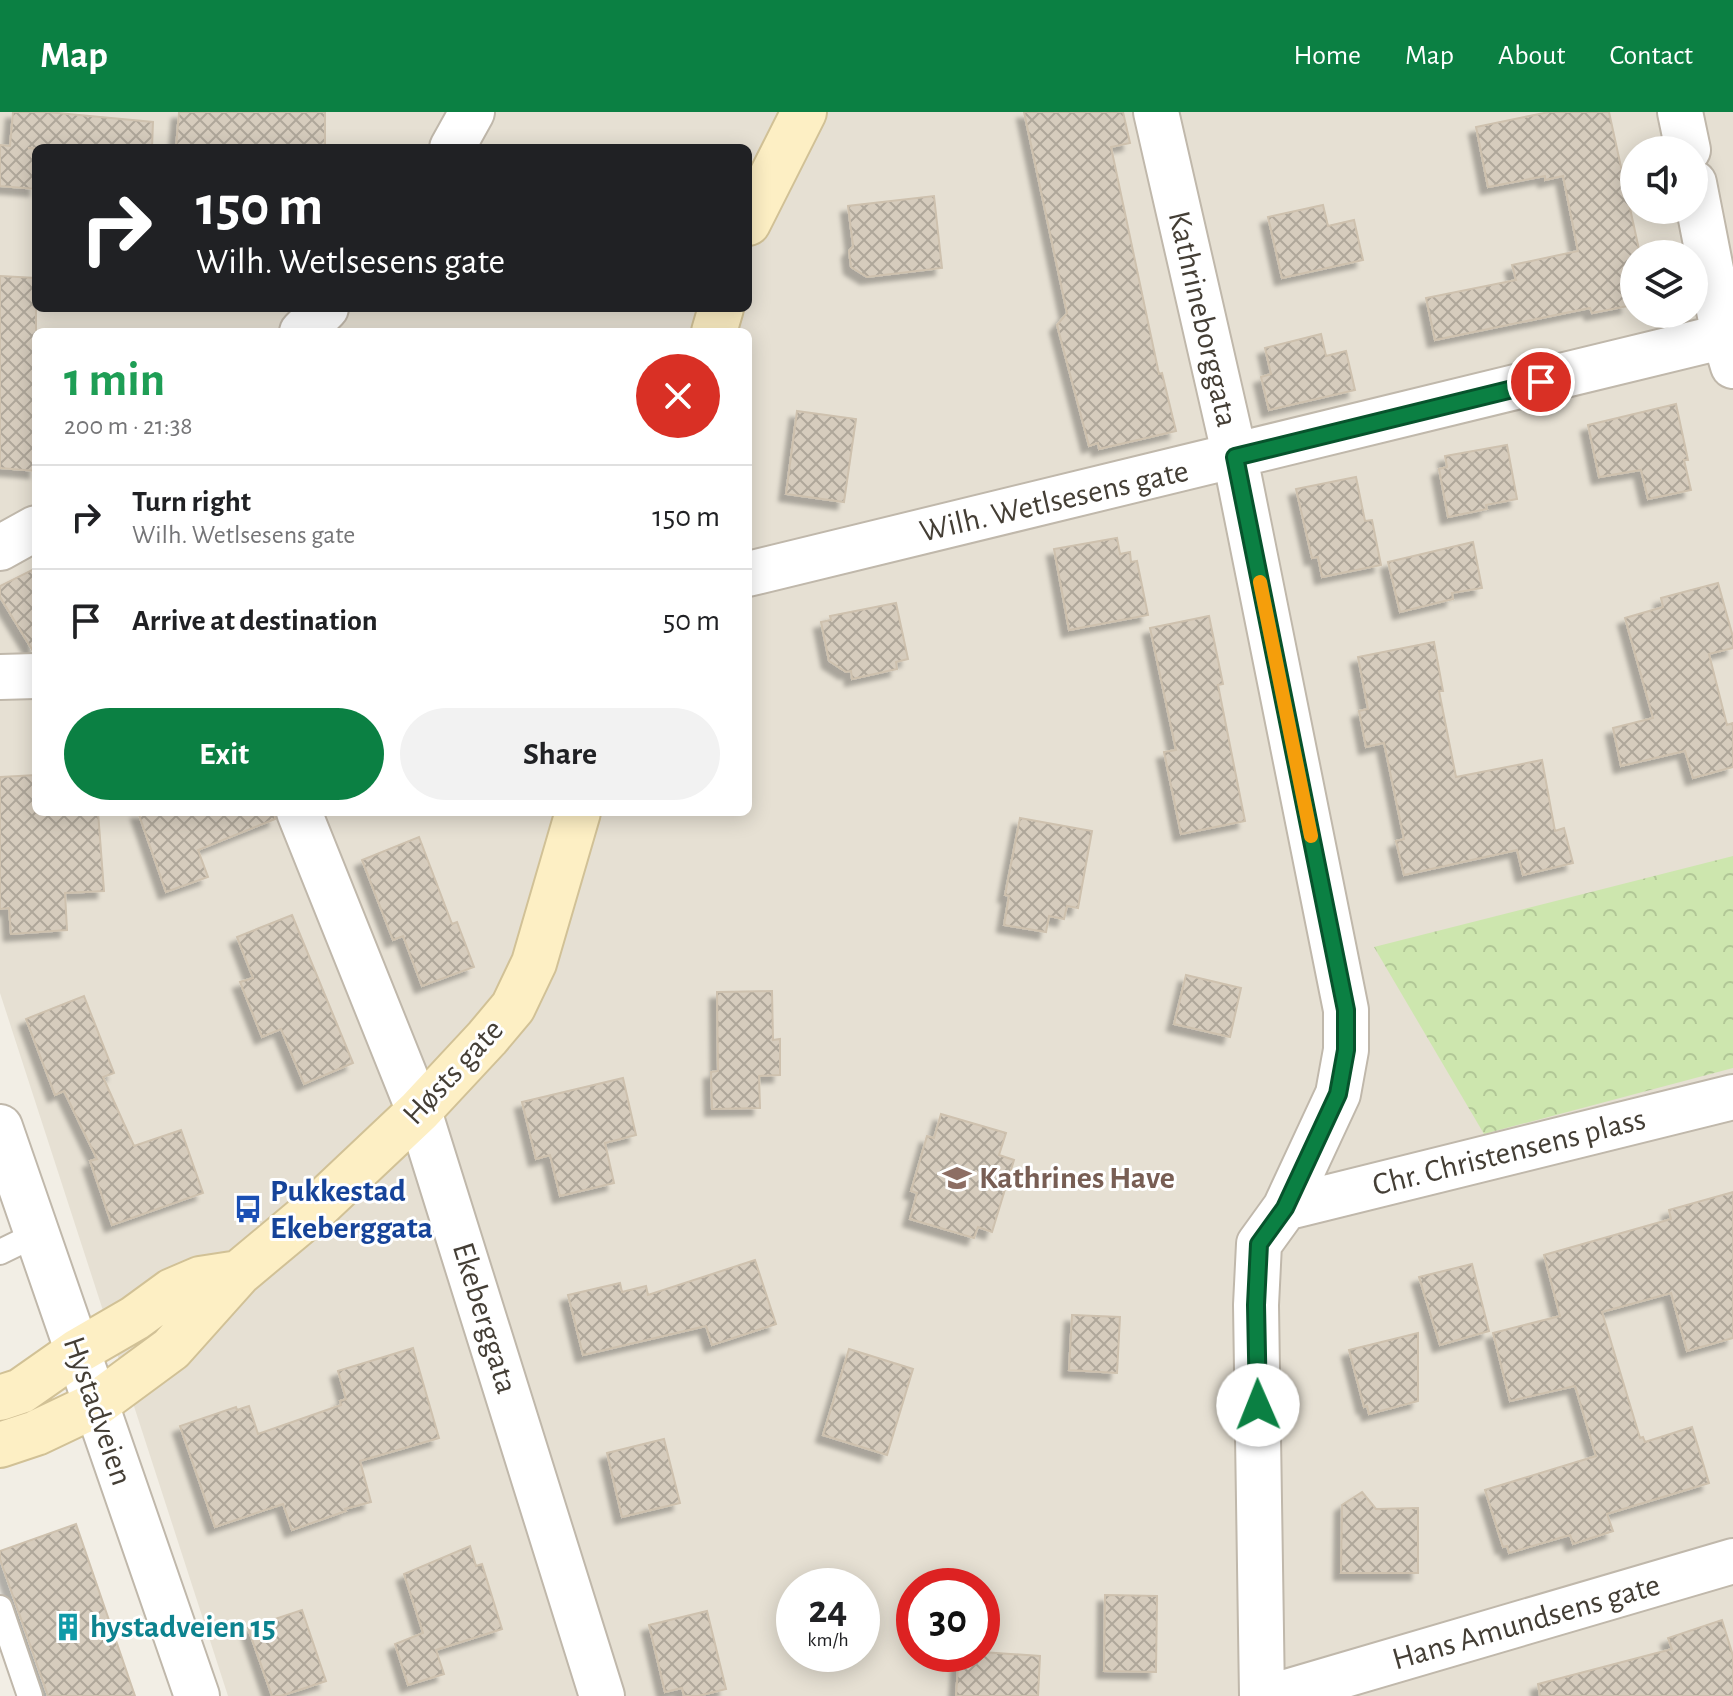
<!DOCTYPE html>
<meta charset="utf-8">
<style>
:root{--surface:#fff;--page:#f2f2f2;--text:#202124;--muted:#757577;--line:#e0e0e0;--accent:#0b8043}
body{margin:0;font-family:"Alegreya Sans",sans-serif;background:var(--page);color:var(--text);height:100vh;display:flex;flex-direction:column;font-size:30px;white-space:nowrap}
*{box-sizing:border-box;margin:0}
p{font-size:26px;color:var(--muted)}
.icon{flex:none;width:44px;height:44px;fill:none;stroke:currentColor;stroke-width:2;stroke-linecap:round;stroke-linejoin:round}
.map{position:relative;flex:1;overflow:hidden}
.drawer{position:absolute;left:32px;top:216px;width:720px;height:488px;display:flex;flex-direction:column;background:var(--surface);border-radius:12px;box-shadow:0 4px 20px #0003}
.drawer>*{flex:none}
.top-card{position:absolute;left:32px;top:32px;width:720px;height:168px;border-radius:12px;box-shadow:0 4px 20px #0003;background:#202124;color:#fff;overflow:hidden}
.controls{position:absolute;left:1620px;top:24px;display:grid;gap:16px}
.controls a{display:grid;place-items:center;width:88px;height:88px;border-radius:50%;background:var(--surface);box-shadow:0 4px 20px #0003;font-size:40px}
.speed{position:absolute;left:776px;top:1456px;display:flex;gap:16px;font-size:40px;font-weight:700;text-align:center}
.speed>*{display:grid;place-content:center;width:104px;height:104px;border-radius:50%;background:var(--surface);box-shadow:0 4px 20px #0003;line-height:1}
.speed small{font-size:20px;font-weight:400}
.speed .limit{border:12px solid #d22;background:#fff;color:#111}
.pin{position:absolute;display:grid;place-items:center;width:68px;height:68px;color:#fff;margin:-34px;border:4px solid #fff;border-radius:50%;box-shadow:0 2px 8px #0007}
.me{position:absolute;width:88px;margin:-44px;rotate:359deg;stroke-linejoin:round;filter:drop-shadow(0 0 6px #0008)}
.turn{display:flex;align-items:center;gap:28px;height:168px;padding:0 32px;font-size:36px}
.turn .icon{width:104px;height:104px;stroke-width:2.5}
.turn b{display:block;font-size:56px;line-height:68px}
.round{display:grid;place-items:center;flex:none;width:84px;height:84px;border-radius:42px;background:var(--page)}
.head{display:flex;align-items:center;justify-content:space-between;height:136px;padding:0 32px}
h1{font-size:48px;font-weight:600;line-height:60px;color:#1e9e55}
.button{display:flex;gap:16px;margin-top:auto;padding:16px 32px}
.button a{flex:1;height:92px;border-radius:48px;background:var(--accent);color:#fff;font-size:32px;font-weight:600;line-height:92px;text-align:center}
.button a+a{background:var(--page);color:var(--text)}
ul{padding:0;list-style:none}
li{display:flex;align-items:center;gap:24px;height:104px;padding:0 32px;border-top:2px solid var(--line)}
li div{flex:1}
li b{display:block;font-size:30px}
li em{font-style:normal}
header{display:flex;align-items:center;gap:48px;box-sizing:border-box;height:112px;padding:0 40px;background:var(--accent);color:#fff}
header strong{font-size:38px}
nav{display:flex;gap:44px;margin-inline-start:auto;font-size:28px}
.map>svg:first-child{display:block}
.residential{fill:#e6e0d3;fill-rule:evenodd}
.forest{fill:url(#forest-crowns)}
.building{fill:url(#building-cross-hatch);stroke:#cec1ae;stroke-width:2;filter:url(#shadow)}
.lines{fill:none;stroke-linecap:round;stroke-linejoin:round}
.lane-casing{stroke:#c0b8ab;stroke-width:28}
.street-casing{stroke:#c0b8ab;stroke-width:48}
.secondary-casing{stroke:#d1c196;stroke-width:48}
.lane{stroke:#fff;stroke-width:24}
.street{stroke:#fff;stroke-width:44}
.secondary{stroke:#fdefc4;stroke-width:44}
.route-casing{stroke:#07532c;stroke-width:20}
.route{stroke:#0b8043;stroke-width:14}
.slow{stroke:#f59e0b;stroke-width:14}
.labels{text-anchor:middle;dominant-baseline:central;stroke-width:6;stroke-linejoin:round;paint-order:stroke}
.street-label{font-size:32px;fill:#443e35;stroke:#fff}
.education-label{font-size:32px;font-weight:bold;fill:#785e54;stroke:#fff;text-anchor:start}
.transit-label{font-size:32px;font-weight:bold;fill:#164399;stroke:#fff;text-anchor:start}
.culture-label{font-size:32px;font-weight:bold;fill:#0d838f;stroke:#fff;text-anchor:start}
</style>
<header>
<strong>Map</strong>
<nav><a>Home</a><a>Map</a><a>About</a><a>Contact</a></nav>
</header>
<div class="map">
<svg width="1733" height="1584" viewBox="0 0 1733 1584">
<defs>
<pattern id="forest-crowns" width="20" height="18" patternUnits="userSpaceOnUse" patternTransform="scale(2)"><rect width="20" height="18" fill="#cde6ae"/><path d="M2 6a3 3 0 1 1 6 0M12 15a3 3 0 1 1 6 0" fill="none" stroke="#b1c696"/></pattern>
<pattern id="building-cross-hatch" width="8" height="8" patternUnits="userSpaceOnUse" patternTransform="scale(2)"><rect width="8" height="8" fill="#d6ccbd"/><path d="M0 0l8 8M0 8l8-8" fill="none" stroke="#afa79a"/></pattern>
<filter id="shadow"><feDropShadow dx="-7" dy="7" stdDeviation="2" flood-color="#0004"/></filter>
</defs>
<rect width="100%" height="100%" fill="#f2eee5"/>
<path class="residential" d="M0,0H1733V1584H228L0,881ZM36,36H748V196H36ZM1634,38H1694V98H1634ZM1634,142H1694V202H1634ZM36,220H748V700H36ZM794,1474H862V1542H794ZM914,1474H982V1542H914Z"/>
<path class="forest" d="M1733,744V956L1484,1022L1374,835Z"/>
<path class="building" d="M13,0H47L153,10L152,36H28L36,37V77L0,74V33L10,34Z
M179,0H325V36H176Z
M1024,0H1123L1130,31L1111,35L1159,262L1162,261L1176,319L1099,337L1098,331L1089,334L1057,213L1067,201Z
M1549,0H1609L1640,142H1634V184L1626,186L1628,194L1592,201L1590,196L1435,228L1426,186L1516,168L1512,153L1578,139L1563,64L1545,68V64L1488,75L1476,15Z
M934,84L942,156L867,165L851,155L849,139L853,134L848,94Z
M1323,93L1328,114L1354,108L1363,148L1282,166L1268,105Z
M0,164L36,166V359L0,356Z
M1321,222L1326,244L1346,239L1355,278L1269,298L1261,265L1271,262L1265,236Z
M1676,292L1688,348H1684L1691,378L1648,387L1641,358L1599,365L1588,313Z
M797,299L856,307L844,390L786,382Z
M1507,333L1517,387L1486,393L1487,397L1448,405L1439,357L1447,355L1445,344Z
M1356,365L1365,409L1372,408L1381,453L1322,465L1318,445L1312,446L1296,377Z
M1117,426L1120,442L1130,440L1131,450L1137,449L1148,503L1069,518L1054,437Z
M1473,430L1482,476L1452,481L1453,487L1400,500L1388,450Z
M36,456V539H33L0,485V474Z
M1718,471L1733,525V536L1709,542L1727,613L1733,611V655L1693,666L1685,639L1621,654L1613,616L1653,606L1625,506L1663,495L1661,486Z
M896,491L908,547L896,550L897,557L852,567L851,559L846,560L829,549L821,510L831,508L830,504Z
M1209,504L1223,572L1218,573L1245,709L1181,722L1164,640L1176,638L1150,516Z
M1434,530L1443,579H1439L1456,665L1542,648L1555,719L1564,716L1573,751L1523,763L1517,738L1404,763L1396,729L1404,727L1384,631L1366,635L1359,599L1368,597L1358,545Z
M36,663V700H98L104,779L65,781L67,818L11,822L9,796L0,797V665Z
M138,700H275V707L198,738L208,765L166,780Z
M1020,706L1092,719L1078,796L1067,794L1064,807L1049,804L1046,820L1004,813L1009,784L1005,783Z
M419,725L452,812L457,810L474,855L422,874L403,824L393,828L362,748Z
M292,803L353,951L304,972L281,917L262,925L240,870L253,866L237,825Z
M1186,863L1241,876L1230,925L1174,912Z
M772,879L773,928L780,927V963L759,964L760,996L712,997L711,960L718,959L717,880Z
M84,884L114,961L103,965L134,1034L181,1018L203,1081L112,1113L90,1049L97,1047L64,979L55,983L26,907Z
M623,966L636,1023L605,1031L614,1071L560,1084L550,1043L536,1047L522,990Z
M941,1002L1006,1021L999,1043L1014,1048L992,1120L978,1115L974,1126L910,1107L917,1081L911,1079L927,1024L934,1026Z
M1733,1080V1226L1687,1239L1671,1181L1602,1200L1640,1326L1643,1325L1645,1330L1692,1315L1709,1371L1607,1402L1613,1419L1573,1432L1570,1423L1509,1441L1507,1434L1503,1435L1485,1378L1596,1344L1575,1274L1510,1289L1493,1221L1560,1204L1544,1143L1671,1107L1669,1098Z
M755,1148L776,1212L712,1233L706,1214L583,1243L568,1183L620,1171L622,1180L646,1174L648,1183Z
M1472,1152L1489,1219L1440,1233L1419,1165Z
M1072,1203L1120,1205L1117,1261L1069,1258Z
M1418,1221V1289L1369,1302L1367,1294L1364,1295L1349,1238Z
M413,1236L439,1326L360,1349L371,1390L345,1397L346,1399L292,1418L283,1392L215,1415L180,1314L236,1295L237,1298L249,1294L258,1322L341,1293L340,1289L346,1287L338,1259Z
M849,1237L913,1257L887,1343L823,1323Z
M664,1327L680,1391L622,1405L607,1341Z
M1362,1380L1376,1397L1418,1396V1461H1341L1342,1393Z
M76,1412L135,1584H48L0,1447V1439Z
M470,1434L476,1454L482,1452L502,1517L436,1538L444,1562L408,1573L395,1532L423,1521L404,1462Z
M1105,1483L1157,1484L1156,1560L1104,1559Z
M302,1498L326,1569L281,1584H272L248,1516Z
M707,1499L726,1577L698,1584H684L682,1576L665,1580L649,1513Z
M1722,1508L1733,1544V1584H1540L1538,1572L1672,1537L1668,1526Z
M982,1540L1040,1544L1038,1584H956L959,1542Z"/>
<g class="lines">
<defs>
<path id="lane" d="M0,1140L37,1122
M0,1496L30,1584"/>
<path id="street" d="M1156,0L1235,345L1346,898V938L1338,982L1285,1096L1259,1132L1256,1193L1262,1584
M1680,0L1688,38
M452,36L472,0
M1694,71L1724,224L1733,254
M302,220L326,196
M0,436L36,416
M748,462L1733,222
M0,565L36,564
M299,700L419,999L602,1584
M0,1015L197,1584
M1285,1096L1733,985
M1273,1584L1733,1449"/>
<path id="secondary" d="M748,111L804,0
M714,220L721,196
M0,1286L21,1279L78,1239L135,1206L172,1179L200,1167L239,1161
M0,1333L36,1321L95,1293L171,1237L239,1161L312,1100L419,999L487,926L513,895L534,851L578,700"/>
</defs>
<use href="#lane" class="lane-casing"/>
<use href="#street" class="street-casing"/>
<use href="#secondary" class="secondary-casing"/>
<use href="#lane" class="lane"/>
<use href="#street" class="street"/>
<use href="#secondary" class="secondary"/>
</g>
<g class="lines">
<defs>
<path id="route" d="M1258,1293L1256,1193L1259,1132L1285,1096L1338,982L1346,938V898L1235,345L1541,270"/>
</defs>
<use href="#route" class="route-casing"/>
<use href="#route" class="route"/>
<path class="slow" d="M1260,470L1311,724"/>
</g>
<defs>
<symbol id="school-bare" viewBox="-9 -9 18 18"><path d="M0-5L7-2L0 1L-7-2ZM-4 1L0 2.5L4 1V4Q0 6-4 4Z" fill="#8d6e63" stroke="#fff" stroke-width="2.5" paint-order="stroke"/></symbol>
<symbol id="bus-bare" viewBox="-9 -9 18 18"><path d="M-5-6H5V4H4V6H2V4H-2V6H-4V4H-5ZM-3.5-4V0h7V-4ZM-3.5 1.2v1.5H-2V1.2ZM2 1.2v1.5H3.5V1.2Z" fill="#1a4fb4" stroke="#fff" stroke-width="2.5" paint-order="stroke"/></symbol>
<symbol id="building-bare" viewBox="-9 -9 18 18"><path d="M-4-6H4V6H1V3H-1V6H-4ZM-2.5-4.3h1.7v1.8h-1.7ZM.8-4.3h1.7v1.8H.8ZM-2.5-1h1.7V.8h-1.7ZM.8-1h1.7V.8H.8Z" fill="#0f9aa8" stroke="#fff" stroke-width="2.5" paint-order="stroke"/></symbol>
</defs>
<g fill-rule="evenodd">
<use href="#school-bare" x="937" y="1046" width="40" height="40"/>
<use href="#bus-bare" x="228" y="1077" width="40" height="40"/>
<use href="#building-bare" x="48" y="1495" width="40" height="40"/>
</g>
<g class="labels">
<g class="street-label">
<text transform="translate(1203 207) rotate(77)">Kathrineborggata</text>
<text transform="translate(1054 389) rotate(-13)">Wilh. Wetlsesens gate</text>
<text transform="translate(453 960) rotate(-47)">Høsts gate</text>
<text transform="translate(1509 1040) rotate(-14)">Chr. Christensens plass</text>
<text transform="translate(485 1206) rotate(73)">Ekeberggata</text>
<text transform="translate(98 1299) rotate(71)">Hystadveien</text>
<text transform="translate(1526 1510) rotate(-16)">Hans Amundsens gate</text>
</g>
<g class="education-label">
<text x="979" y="1066">Kathrines Have</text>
</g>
<g class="transit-label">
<text x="270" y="1079">Pukkestad<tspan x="270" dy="37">Ekeberggata</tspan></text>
</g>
<g class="culture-label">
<text x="90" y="1515">hystadveien 15</text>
</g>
</g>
</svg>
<div class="controls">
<a><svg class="icon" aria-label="sound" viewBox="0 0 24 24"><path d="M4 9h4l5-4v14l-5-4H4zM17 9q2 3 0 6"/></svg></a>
<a><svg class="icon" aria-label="layers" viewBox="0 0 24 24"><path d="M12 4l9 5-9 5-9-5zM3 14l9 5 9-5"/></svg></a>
</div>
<div class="speed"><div>24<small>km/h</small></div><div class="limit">30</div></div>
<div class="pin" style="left:1541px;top:270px;background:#d93025"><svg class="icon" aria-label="arrive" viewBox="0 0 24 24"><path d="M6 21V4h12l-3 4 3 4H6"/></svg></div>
<svg class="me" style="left:1258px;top:1293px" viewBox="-20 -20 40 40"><circle r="19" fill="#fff"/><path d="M0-13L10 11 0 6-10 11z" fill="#0b8043"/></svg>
<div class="top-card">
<div class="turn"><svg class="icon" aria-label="right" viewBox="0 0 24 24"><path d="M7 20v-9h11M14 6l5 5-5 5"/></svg><div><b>150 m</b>Wilh. Wetlsesens gate</div></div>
</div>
<section class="drawer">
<div class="head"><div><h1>1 min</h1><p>200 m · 21:38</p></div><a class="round" style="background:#d93025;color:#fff"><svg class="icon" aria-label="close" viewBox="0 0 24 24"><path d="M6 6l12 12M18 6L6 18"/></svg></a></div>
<ul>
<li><svg class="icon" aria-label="right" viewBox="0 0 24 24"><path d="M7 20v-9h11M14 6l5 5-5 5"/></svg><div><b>Turn right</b><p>Wilh. Wetlsesens gate</p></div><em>150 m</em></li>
<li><svg class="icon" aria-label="arrive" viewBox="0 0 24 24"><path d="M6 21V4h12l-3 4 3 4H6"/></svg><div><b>Arrive at destination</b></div><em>50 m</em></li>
</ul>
<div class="button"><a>Exit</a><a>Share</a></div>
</section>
</div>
